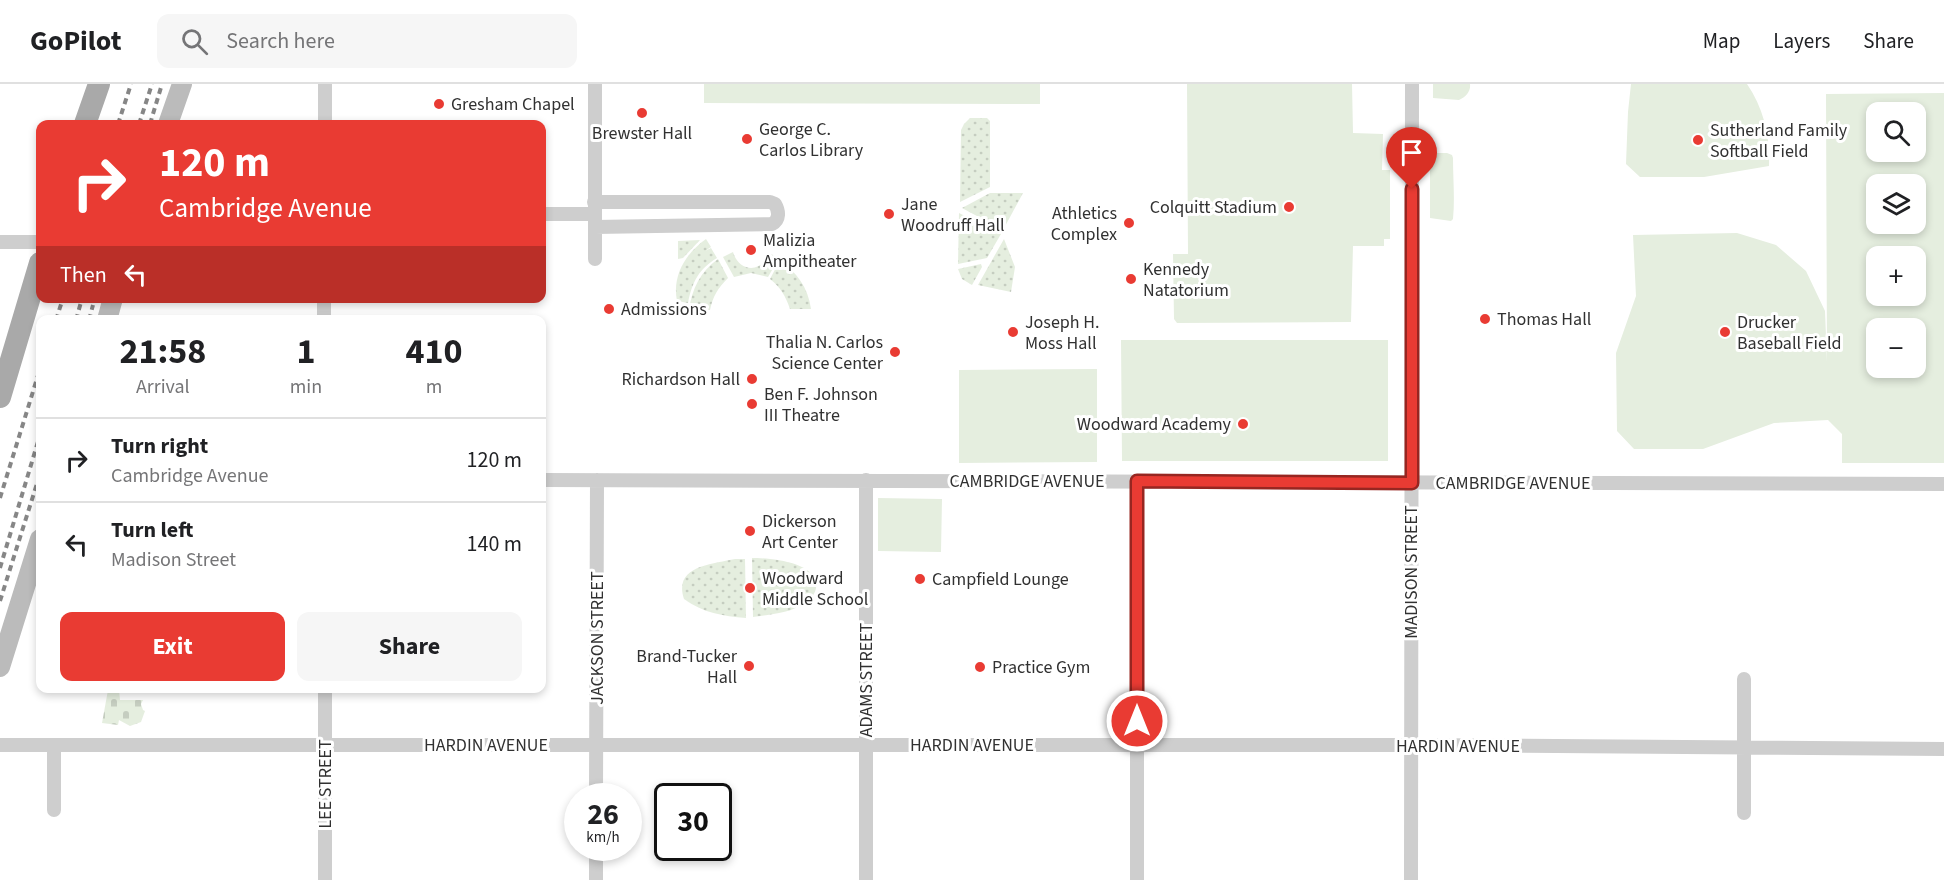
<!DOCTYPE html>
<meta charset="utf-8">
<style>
:root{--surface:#fff;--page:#f6f6f6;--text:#202124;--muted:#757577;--line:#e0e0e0;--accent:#e93b33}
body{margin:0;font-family:"Source Sans 3",sans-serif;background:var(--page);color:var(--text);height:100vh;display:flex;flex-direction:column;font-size:22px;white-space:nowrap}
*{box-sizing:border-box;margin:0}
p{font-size:20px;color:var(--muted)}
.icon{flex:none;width:33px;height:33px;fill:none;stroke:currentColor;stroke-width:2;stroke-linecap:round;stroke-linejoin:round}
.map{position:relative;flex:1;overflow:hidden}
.side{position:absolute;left:36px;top:231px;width:510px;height:378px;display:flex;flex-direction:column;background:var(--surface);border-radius:12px;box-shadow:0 3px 9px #0003}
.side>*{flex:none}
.top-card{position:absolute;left:36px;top:36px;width:510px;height:183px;border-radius:12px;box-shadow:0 3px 9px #0003;background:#e93b33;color:#fff;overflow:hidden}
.buttons{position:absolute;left:1866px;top:18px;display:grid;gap:12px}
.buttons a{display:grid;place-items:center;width:60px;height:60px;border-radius:12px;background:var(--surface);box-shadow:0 3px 9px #0003;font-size:30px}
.speed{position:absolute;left:564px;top:699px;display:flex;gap:12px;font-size:30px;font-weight:700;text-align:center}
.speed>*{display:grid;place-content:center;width:78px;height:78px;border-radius:50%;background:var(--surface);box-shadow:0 3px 9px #0003;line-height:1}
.speed small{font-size:15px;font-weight:400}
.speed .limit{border:3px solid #111;border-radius:9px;background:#fff;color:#111}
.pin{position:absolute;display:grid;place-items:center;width:51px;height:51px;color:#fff;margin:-62px -26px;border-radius:50% 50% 50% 0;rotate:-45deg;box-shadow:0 0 6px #0007}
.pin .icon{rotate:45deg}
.me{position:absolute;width:66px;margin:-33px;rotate:0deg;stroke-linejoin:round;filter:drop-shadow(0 0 4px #0008)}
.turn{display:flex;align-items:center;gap:21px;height:126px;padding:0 24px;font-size:27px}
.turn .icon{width:78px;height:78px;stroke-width:2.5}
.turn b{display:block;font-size:42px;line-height:51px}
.then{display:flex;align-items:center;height:57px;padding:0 24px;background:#0003;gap:12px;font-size:22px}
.eta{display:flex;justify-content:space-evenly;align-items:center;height:102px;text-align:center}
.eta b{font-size:36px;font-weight:700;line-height:42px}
.action{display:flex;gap:12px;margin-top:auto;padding:12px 24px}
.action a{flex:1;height:69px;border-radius:12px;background:var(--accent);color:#fff;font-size:24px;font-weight:700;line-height:69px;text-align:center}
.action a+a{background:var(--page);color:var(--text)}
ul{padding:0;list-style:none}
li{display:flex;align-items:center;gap:18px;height:84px;padding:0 24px;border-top:2px solid var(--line)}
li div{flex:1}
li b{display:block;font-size:22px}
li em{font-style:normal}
header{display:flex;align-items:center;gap:36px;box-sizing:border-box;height:84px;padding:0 30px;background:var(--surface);border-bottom:2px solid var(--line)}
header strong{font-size:28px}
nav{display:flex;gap:33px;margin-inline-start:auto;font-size:21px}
.search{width:420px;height:54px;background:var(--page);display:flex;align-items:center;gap:15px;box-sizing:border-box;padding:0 21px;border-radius:12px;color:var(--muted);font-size:22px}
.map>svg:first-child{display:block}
.grass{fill:url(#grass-dots)}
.cemetery{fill:url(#cemetery-stones)}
.green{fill:#e5eedf;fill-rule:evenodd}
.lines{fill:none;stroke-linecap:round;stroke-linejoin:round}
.street{stroke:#cecece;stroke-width:14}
.secondary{stroke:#bbb;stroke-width:20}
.primary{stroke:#a9a9a9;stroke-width:22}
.rail{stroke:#868686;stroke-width:4;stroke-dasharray:6 4.5;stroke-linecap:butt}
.route-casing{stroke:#972621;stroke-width:15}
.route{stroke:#e93b33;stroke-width:10}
.poi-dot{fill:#e93b33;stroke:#fff;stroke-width:2}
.labels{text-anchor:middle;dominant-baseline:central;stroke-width:6;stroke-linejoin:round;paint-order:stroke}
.poi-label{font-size:18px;fill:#313131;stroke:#fff;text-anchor:start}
.street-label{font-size:18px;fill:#313131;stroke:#fff}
</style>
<header>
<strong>GoPilot</strong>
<div class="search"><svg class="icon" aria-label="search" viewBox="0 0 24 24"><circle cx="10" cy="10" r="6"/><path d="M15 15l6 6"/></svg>Search here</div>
<nav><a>Map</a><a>Layers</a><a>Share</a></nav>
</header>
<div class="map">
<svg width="1944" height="796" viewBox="0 0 1944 796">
<defs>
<pattern id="grass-dots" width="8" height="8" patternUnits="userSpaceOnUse" patternTransform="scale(1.5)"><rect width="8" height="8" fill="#e5eedf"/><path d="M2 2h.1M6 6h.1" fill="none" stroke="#c5cdc0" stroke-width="1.8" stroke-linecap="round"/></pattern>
<pattern id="cemetery-stones" width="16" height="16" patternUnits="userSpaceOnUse" patternTransform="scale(1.5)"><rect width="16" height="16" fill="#e5eedf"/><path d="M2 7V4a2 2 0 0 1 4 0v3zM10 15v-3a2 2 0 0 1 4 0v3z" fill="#c5cdc0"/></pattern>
</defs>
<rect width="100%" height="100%" fill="#fff"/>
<path class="grass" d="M970,34H987L990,37V103L960,118L961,46L964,40Z
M990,109H1023L1003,146L962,124Z
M959,129L1001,150L987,174L958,180Z
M706,155L711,163L705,167L711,164L717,174C699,185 692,198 688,219L677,217C672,192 685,170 706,155Z
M1004,155L1015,183L1011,208L978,201Z
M700,156L683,174L678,175V157Z
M733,168C739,189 763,189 769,169L779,174L768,193L751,189L734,193L723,173Z
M718,175L728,194C718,204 713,212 710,226H689C692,205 700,188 718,175Z
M780,176C797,189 808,203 811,225H790C785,211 781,204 770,195Z
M981,180L982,183L972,201L962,195L958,185Z
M752,474C769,474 820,478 816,504C815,510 811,515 806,518C790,530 771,530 753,533Z
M735,475H745L746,534C723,532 703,529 684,515C673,482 712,480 735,475Z"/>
<path class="cemetery" d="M108,606H119L120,616H143L141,620L143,626L145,627L141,638L130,642L119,636L118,641L102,639Z"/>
<path class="green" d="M704,0H1040V20L704,19Z
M1187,0H1352L1353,49L1383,50L1382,86H1390V155H1384V162H1353L1351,238L1177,239L1174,235L1173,170H1188Z
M1433,0H1470C1471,7 1466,13 1459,16L1433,14Z
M1631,0H1747C1764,25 1770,52 1769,82L1704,93H1640L1626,80L1628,28Z
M1944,9V379H1842V350L1828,336L1774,339L1703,365H1634L1617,347L1616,269L1636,212L1633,151L1737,149L1776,161L1806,187L1825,227L1827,278L1826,10ZM1916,28V68H1876V28ZM1916,100V140H1876V100ZM1916,172V212H1876V172ZM1916,244V284H1876V244Z
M1437,69H1447L1452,71L1453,74C1453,95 1455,114 1453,135L1451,137L1430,134V73Z
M1121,256H1388V377H1122Z
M1097,285V378L959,379V286Z
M878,414L942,415L941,468L878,467Z"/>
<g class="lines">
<path class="street" d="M595,0V175
M325,40V0
M594,118H770L775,120C779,127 780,136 772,140L595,143
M542,130H595
M0,158H40
M324,214V236
M542,396L1944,400
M1744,595V729
M325,604V796
M0,661H1411L1944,665
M54,661V726
M596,712L597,396
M596,796V764
M866,796V396
M1137,796V397
M1411,796L1412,0"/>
<path class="secondary" d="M168,40L182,0
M107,236L113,214
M0,583L40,455"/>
<path class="primary" d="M85,40L99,0
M0,313L40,179"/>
<path class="rail" d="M118,40L131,0
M139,40L152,0
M150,40L162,0
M56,236L63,214
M76,236L81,218
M89,236L93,221
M0,414L40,285
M0,484L40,351
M0,517L40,390"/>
</g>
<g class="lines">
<defs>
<path id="route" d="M1137,637V397L1412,399V105"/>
</defs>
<use href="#route" class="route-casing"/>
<use href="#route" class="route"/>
</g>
<g class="poi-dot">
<circle cx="439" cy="20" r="6"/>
<circle cx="642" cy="29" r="6"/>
<circle cx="747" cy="55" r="6"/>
<circle cx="1698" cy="56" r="6"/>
<circle cx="1289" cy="123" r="6"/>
<circle cx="889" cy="130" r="6"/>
<circle cx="1129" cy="139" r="6"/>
<circle cx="751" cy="166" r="6"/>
<circle cx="1131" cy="195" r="6"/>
<circle cx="609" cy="225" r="6"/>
<circle cx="1485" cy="235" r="6"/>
<circle cx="1013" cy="248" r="6"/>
<circle cx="1725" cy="248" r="6"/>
<circle cx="895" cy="268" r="6"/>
<circle cx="752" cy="295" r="6"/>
<circle cx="752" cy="320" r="6"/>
<circle cx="1243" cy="340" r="6"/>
<circle cx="750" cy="447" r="6"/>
<circle cx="920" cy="495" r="6"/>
<circle cx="750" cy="504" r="6"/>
<circle cx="749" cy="582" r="6"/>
<circle cx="980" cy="583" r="6"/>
</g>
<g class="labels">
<g class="poi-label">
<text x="451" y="20">Gresham Chapel</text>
<text x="759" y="45">George C.<tspan x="759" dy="21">Carlos Library</tspan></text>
<text x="1710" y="46">Sutherland Family<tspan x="1710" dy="21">Softball Field</tspan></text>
<text x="642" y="49" text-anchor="middle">Brewster Hall</text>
<text x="901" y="120">Jane<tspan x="901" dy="21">Woodruff Hall</tspan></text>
<text x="1277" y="123" text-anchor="end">Colquitt Stadium</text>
<text x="1117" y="129" text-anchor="end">Athletics<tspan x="1117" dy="21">Complex</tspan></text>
<text x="763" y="156">Malizia<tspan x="763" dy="21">Ampitheater</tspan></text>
<text x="1143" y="185">Kennedy<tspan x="1143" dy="21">Natatorium</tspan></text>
<text x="621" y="225">Admissions</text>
<text x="1497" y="235">Thomas Hall</text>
<text x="1025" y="238">Joseph H.<tspan x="1025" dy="21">Moss Hall</tspan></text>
<text x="1737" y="238">Drucker<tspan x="1737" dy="21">Baseball Field</tspan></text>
<text x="883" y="258" text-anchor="end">Thalia N. Carlos<tspan x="883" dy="21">Science Center</tspan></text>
<text x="740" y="295" text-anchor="end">Richardson Hall</text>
<text x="764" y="310">Ben F. Johnson<tspan x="764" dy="21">III Theatre</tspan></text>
<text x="1231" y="340" text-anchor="end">Woodward Academy</text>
<text x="762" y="437">Dickerson<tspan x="762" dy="21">Art Center</tspan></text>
<text x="762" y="494">Woodward<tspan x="762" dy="21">Middle School</tspan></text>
<text x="932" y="495">Campfield Lounge</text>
<text x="737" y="572" text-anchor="end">Brand-Tucker<tspan x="737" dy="21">Hall</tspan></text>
<text x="992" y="583">Practice Gym</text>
</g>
<g class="street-label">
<text x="1027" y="397">CAMBRIDGE AVENUE</text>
<text x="1513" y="399">CAMBRIDGE AVENUE</text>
<text transform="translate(1411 488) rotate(-90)">MADISON STREET</text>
<text transform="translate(597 554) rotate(-90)">JACKSON STREET</text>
<text transform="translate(866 596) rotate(-90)">ADAMS STREET</text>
<text x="486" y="661">HARDIN AVENUE</text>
<text x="972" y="661">HARDIN AVENUE</text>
<text x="1458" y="662">HARDIN AVENUE</text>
<text transform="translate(325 700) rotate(-90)">LEE STREET</text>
</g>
</g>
</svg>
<div class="buttons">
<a><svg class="icon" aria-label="search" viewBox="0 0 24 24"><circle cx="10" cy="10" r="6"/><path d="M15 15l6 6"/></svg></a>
<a><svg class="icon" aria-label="layers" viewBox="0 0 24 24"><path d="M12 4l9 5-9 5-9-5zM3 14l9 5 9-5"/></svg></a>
<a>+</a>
<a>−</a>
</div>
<div class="speed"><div>26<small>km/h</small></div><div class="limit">30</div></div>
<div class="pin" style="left:1412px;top:105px;background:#d93025"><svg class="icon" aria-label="arrive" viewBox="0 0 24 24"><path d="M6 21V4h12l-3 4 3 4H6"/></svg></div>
<svg class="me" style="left:1137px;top:637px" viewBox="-20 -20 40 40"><circle r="17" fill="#e93b33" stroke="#fff" stroke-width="3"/><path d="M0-11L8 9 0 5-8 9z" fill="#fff"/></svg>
<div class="top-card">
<div class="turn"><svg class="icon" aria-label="right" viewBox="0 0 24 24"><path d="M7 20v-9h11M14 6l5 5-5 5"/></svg><div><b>120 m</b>Cambridge Avenue</div></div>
<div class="then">Then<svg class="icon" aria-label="left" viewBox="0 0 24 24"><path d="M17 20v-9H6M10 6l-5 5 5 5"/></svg></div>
</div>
<section class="side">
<div class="eta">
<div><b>21:58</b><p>Arrival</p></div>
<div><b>1</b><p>min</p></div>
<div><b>410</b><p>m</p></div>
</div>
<ul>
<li><svg class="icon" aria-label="right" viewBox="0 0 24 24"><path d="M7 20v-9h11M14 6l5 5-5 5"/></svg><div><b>Turn right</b><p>Cambridge Avenue</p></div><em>120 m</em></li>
<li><svg class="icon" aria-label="left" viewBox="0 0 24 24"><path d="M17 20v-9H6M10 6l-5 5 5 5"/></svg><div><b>Turn left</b><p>Madison Street</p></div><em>140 m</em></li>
</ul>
<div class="action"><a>Exit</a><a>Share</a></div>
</section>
</div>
